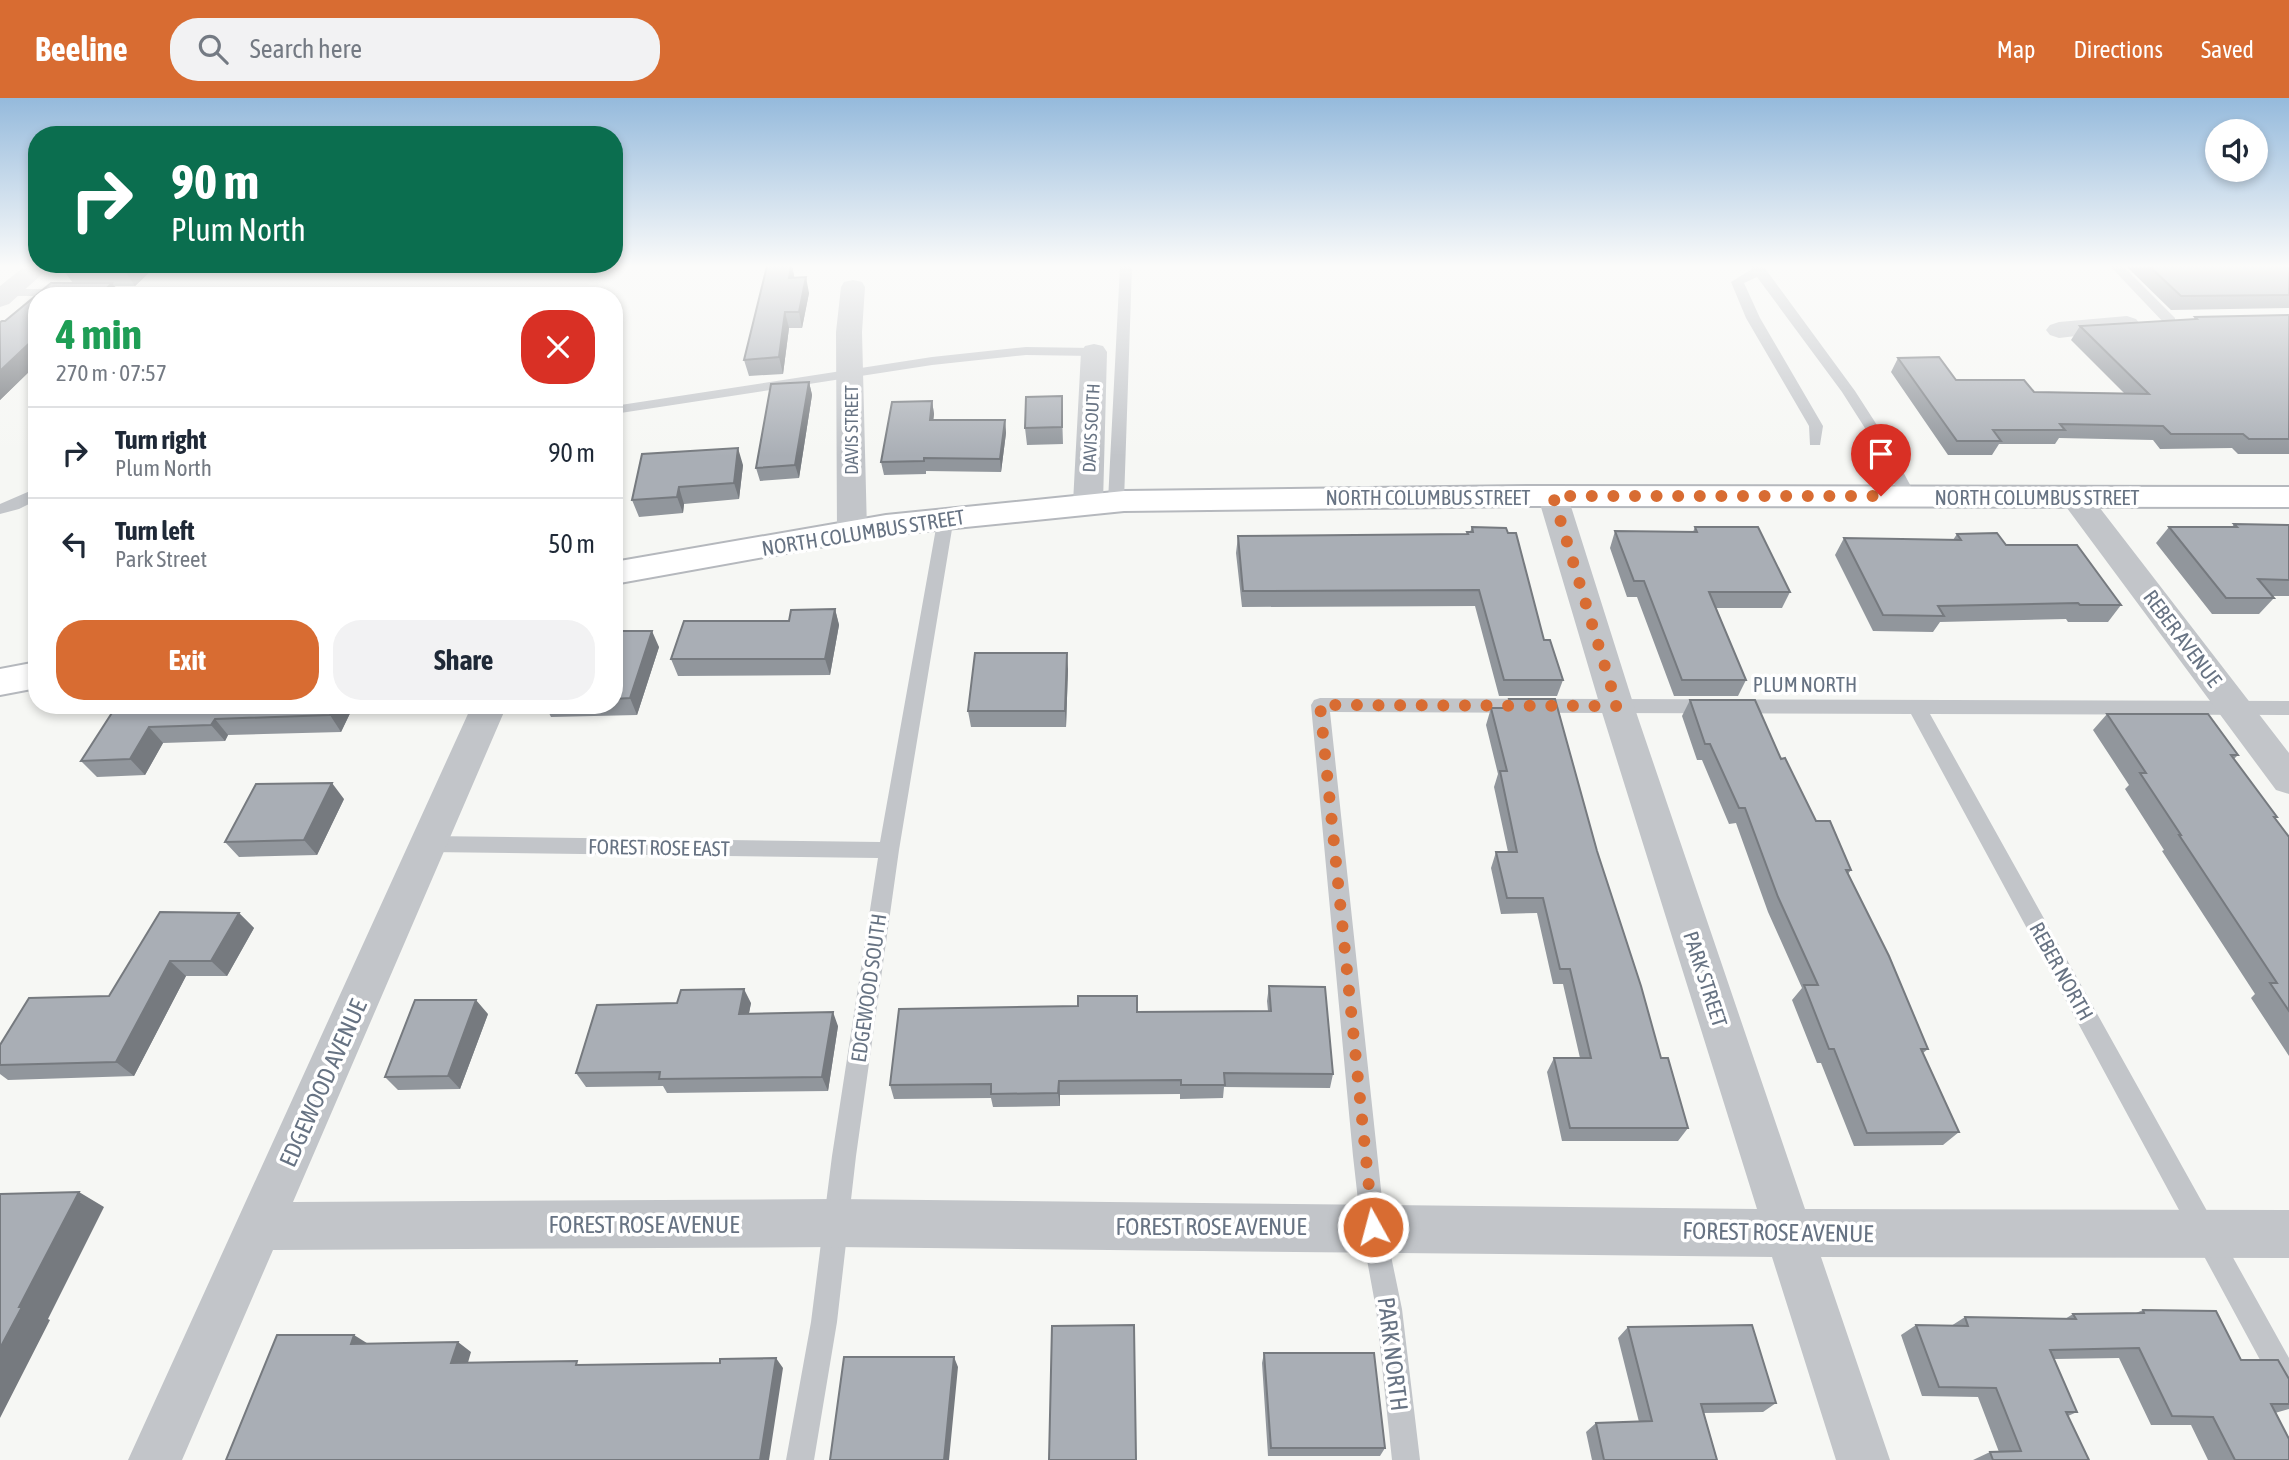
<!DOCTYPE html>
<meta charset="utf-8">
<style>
:root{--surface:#fff;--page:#f2f2f3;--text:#1f2937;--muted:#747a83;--line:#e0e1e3;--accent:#d86c32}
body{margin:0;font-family:"Asap Condensed",sans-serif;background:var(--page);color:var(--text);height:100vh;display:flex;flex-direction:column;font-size:26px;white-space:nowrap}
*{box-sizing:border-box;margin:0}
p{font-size:23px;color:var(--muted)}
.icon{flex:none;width:38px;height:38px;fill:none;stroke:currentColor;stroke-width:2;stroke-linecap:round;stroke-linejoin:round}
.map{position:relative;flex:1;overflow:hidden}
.details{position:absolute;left:28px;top:189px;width:595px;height:427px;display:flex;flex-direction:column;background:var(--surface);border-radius:28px;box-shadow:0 4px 10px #0003}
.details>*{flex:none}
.hud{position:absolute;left:28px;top:28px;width:595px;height:147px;border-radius:28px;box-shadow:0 4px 10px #0003;background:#0b6e4f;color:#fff;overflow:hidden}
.buttons{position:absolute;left:2205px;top:21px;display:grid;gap:14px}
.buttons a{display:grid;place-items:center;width:63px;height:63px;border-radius:50%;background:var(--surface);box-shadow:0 4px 10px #0003;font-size:35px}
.pin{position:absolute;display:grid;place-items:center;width:60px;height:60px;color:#fff;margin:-72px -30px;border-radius:50% 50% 50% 0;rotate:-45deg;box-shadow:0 0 7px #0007}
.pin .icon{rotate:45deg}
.me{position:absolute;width:77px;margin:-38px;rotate:353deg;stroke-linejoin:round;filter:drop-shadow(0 0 5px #0008)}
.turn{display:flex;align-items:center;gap:24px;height:147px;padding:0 28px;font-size:32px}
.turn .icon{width:91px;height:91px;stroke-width:2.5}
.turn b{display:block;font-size:49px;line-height:60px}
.round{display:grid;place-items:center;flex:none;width:74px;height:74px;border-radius:28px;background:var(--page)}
.summary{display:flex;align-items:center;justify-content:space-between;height:119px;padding:0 28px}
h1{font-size:42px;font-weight:700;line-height:52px;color:#1e9e55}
.action{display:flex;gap:14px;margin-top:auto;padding:14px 28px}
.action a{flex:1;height:80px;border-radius:28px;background:var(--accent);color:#fff;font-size:28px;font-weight:700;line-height:80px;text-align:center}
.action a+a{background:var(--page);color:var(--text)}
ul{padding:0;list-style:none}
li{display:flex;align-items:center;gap:21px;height:91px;padding:0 28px;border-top:2px solid var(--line)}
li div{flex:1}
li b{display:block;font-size:26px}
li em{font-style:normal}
header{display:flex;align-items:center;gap:42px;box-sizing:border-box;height:98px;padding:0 35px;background:var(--accent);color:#fff}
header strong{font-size:33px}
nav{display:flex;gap:38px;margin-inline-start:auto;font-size:24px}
.search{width:490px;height:63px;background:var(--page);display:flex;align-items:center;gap:18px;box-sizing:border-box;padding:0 24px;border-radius:28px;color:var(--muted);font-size:26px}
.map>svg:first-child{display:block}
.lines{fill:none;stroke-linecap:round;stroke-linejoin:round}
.secondary-casing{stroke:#b5b8bd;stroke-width:4}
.service{fill:#c2c5c9;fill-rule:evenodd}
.minor{fill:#c2c5c9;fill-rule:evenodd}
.secondary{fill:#fff;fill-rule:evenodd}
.wall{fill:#91969c}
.shaded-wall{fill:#767a7f}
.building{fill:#a9aeb5;stroke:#767a7f;stroke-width:2}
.route{stroke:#d86c32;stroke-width:12;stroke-dasharray:0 21.6}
.labels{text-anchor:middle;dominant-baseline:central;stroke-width:7;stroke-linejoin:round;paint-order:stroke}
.far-street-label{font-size:18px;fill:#677383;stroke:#fff}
.street-label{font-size:21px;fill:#677383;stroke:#fff}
.near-street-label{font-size:24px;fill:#677383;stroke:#fff}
</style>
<header>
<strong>Beeline</strong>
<div class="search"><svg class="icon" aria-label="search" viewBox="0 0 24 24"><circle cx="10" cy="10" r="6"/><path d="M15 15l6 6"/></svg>Search here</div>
<nav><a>Map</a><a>Directions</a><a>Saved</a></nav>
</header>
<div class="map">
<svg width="2289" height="1362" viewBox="0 0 2289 1362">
<rect width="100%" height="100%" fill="#f6f7f4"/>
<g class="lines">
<defs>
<path id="secondary" d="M1530,388L2289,389V409L1530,408L1124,413L886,437L614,486V464L886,417L1124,393Z
M37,564V590L0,597V571Z"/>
</defs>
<use href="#secondary" class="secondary-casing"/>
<path class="service" d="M1120,168H1132L1124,403L1116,408L1108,403Z
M1750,168L1764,169L1855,293L1884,338L1916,398L1914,401H1902L1870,338L1842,294L1757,179L1744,185L1760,220L1823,328L1820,347H1810L1809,328L1746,220L1731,184L1752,171Z
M2110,168H2123L2175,220V226H2165Z
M7,191H65L72,195L70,198H2L0,195Z
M95,191H188L204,198H90V192Z
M1026,249L1094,250L1101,254L1094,258L1026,257L932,267L614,316V308L932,259Z
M37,390V402L19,411L0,416V406Z
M946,414L954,419L899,752L856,1058L837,1224L814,1362H786L811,1224L832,1058L878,760L429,754L422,752L419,746L422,740L429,738L880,744L938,419Z
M1320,600L2289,603V617L1930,616L2289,1260V1301L2279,1297L1911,616L1330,614L1385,1129L1402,1211L1420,1362H1392L1376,1211L1361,1129L1353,1058L1311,607L1314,602Z"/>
<path class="minor" d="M25,168H51L9,206L0,209V188Z
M853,182L862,184L865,189L862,234L867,433L863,440L852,443L841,440L837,433L836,234L841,189L844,184Z
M2127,218L2136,221L2140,226L2136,231L2059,240L2050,237L2046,232L2050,227L2059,224Z
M1094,246L1103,248L1107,254L1103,405L1099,412L1088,414L1077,412L1073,405L1081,254L1085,248Z
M1553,390L1564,392L1568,399L1634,608L1805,1111L2289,1112V1160L1821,1159L1890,1362H1836L1772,1159L836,1149L273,1152L182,1362H128L472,607H507L293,1104L836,1101L1757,1111L1600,608L1538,399L1542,392Z
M2075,390L2086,392L2289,655V696L2276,692L2064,406L2060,399L2064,392Z"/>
<use href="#secondary" class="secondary"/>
</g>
<path class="wall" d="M70,168H156L135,188H115L121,198H37V266L0,302V224L2,223H5L51,185H73L64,173Z
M767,168H792L794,179L809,195L802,230H789L783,276L749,278L744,262Z
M2126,168H2289V210L2171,212Z
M2289,217V356H2238L2232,350L2160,351L2153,342L2059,340L2055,346H1999L1992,357H1948L1891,274L1898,260L1956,282L2034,294L2124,295L2071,242L2080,228L2194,221L2195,219Z
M809,284L812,297L799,380L760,383L756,370Z
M932,303L934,316L933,322H1005L1006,335L1001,374L926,373V376L884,377L881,364Z
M1062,314L1063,346L1027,347L1025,330Z
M743,367L739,401L684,406L683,415L639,419L632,402Z
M2234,426L2289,427V498H2273L2274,500L2259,516H2212L2156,445L2169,429H2232Z
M1472,429L1544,542L1563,582L1557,598H1499L1475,508L1242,509L1236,455L1238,438L1467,436V434H1470Z
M1695,429L1790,494L1782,510H1716L1746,582L1738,598H1674L1637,499H1627L1610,450L1615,433L1693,434Z
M1957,436L2006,447L2121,507L2108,524H2068L2066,521L1940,524L1933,534L1873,533L1835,457L1844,440L1953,442Z
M835,511L839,527L830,577L678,578L671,561Z
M614,533L659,549L637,617L551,619L545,607H614Z
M1068,571L1066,629H971L968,613Z
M1509,601L1597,753L1661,960L1688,1030L1678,1043H1562L1547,974L1554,960H1580L1563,886H1553L1537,815L1501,816L1491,770L1496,754H1508L1494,689L1498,676L1486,627L1491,610H1506Z
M1690,602L1781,661L1816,723L1851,772L1848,776L1928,951L1923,955L1959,1034L1943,1047L1854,1048L1821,965H1817L1792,902L1802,890L1768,814L1736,725L1729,726L1702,662H1697L1682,618Z
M117,607H354L341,634L228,637L225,643L163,645L145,677L97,679L81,663Z
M2107,616L2238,657L2234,661L2277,719L2275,720L2289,739V958L2251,900L2255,896L2162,753L2164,752L2125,691L2129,687L2093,632Z
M344,701L317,757L239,759L225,744Z
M239,815L254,830L227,878H186L134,978L8,982L0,976V947L109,898Z
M1269,888L1333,976L1330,990L1224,989L1223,1000L1180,1001V996L1060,997V1008L993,1009L991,1000L894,1001L890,987L1137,914L1268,913L1267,903Z
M677,905H751L749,915L838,928L828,993L667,995L663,988L586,989L576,975Z
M488,916L460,991L398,992L385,979Z
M2143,1212L2241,1262L2289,1281V1311L2275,1315L2289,1362H2208L2191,1327H2151L2119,1260L2054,1261L2077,1314L2068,1318L2089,1362H1973L1990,1354H1999L1978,1299L1922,1298L1901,1237L1916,1227L1951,1228L1965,1219L2065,1221L2073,1216L2136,1215Z
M1628,1229L1776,1305L1763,1314L1704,1315L1717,1362H1592L1586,1334L1596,1325L1639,1324L1618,1240Z
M1264,1255L1385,1350L1380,1358H1268L1262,1265Z"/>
<path class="shaded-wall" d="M130,168H156L135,188L125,173Z
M791,168H792L795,182L789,180Z
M806,179L809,195L802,230L799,214Z
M112,185L121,198H99Z
M785,214L789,230L783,276L779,259Z
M37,238V266L0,302V273Z
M809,284L812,297L799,380L795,367Z
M932,303L934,316L932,335L930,322Z
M1005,322L1006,335L1001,374L1000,361Z
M738,350L743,367L739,401L734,385Z
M615,376L621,392L614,421Z
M679,389L684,406L683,415L677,399Z
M835,511L839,527L830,577L825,561Z
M652,533L659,549L637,617L630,600Z
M1067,555L1068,571L1066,629L1065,613Z
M335,607H354L341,634L330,617Z
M215,621L228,637L225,643L211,627Z
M149,629L163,645L145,677L130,661Z
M332,685L344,701L317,757L304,742Z
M239,815L254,830L227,878L211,863Z
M170,863L186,878L134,978L116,964Z
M744,891L751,905L746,930L739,916Z
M476,902L488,916L460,991L448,978Z
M833,914L838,928L828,993L822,979Z
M1059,983L1060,997V1008L1058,995Z
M79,1094L104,1109L48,1221L50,1222L0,1320V1250L19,1209Z
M354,1237L370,1247L351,1246Z
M458,1244L471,1254L465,1275L451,1265Z
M954,1259L958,1269L949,1362H944Z
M776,1260L783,1270L769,1362H760Z"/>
<path class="building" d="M70,168H130L125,173H64Z
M767,168H791L789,180L806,179L799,214H785L779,259L744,262Z
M2149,168H2289V197L2181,198Z
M51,185H112L99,198H37V238L0,273V224L2,223H5Z
M2289,217V341H2249L2243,336H2171L2163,328L2060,326L2065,332H1993L2001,343H1957L1898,260L1939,259L1956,282H2024L2034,294L2149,296L2080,228L2197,221L2195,219Z
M809,284L795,367L756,370L771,286Z
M1062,298V329L1025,330L1026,299Z
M932,303L930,322H1005L1000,361L924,360V363L881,364L892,304Z
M738,350L734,385L679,389L677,399L632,402L642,356Z
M2234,426L2289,427V482L2258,481L2274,500H2226L2169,429H2237Z
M1472,429L1506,430L1508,435H1516L1544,542H1550L1563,582H1504L1479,492L1243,493L1238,438L1468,436L1467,434H1473Z
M1695,429H1758L1790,494H1709L1746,582H1682L1644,483H1634L1615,433L1697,434Z
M1997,435L2006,447H2077L2121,507H2080L2078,505L1938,508L1944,518L1883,517L1844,440L1961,442L1957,436Z
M835,511L825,561H671L684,523H789L791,512Z
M614,533H652L630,600L614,601Z
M975,555H1067L1065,613H968Z
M1509,601H1555L1597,753L1641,888L1661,960H1668L1688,1030H1570L1554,960H1591L1570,871H1560L1543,800H1507L1496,754H1517L1500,673H1507L1491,610H1512Z
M1690,602H1755L1781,661L1785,660L1816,723H1830L1851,772H1846L1889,858L1928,951H1921L1959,1034L1867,1035L1834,951H1829L1804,887H1818L1778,799L1745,710H1739L1710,646H1705Z
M117,607H335L330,617L215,621L211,627L149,629L130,661L81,663Z
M2107,616H2208L2238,657H2231L2277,719H2274L2289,739V913L2270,885H2277L2179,737H2181L2140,675H2146Z
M332,685L304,742L225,744L256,686Z
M160,814L239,815L211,863H170L116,964L0,967V947L29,900L109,898Z
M1269,888L1325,889L1333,976L1224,975L1225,987H1181V982L1059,983L1058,995L991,996V986L890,987L899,911L1078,908V898H1137V914L1271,913Z
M744,891L739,916L833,914L822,979L659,981L660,974L576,975L597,907L677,905L681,892Z
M415,902H476L448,978L385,979Z
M79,1094L19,1209H22L0,1250V1096Z
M2143,1212L2216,1213L2241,1262H2278L2289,1281V1306H2271L2289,1341V1362H2235L2213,1319L2172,1318L2139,1250L2050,1252L2077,1314H2066L2089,1362H1993L1990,1354L2021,1353L1996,1290L1939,1289L1916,1227L1968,1228L1965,1219L2076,1221L2073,1216L2144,1215Z
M1134,1227L1136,1362H1049L1052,1228Z
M1752,1227L1776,1305L1701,1306L1717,1362H1604L1596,1325L1652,1323L1628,1229Z
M277,1237H354L351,1246L458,1244L451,1265L577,1263L576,1267L720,1265V1261L776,1260L760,1362H226Z
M1264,1255H1374L1385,1350H1271Z
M844,1259H954L944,1362H830Z"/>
<linearGradient id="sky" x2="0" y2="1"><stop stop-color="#95badc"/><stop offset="0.47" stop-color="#fbfbfa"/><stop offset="1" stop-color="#fbfbfa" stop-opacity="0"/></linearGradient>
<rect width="2289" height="358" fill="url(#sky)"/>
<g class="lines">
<path class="route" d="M1373,1129L1320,607L1617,608L1553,398H1881"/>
</g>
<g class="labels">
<g class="far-street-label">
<text transform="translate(1091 330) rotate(-87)">DAVIS SOUTH</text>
<text transform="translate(851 332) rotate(-90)">DAVIS STREET</text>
</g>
<g class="street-label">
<text x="1428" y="399">NORTH COLUMBUS STREET</text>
<text x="2037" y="399">NORTH COLUMBUS STREET</text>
<text transform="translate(863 434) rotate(-9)">NORTH COLUMBUS STREET</text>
<text transform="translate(2183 540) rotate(53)">REBER AVENUE</text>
<text x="1805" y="586">PLUM NORTH</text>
<text transform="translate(659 749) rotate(1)">FOREST ROSE EAST</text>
<text transform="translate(2062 873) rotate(61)">REBER NORTH</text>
<text transform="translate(1706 881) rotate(72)">PARK STREET</text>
<text transform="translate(868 890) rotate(-82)">EDGEWOOD SOUTH</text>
</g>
<g class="near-street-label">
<text transform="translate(323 985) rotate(-66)">EDGEWOOD AVENUE</text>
<text x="644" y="1126">FOREST ROSE AVENUE</text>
<text x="1211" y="1128">FOREST ROSE AVENUE</text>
<text transform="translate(1778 1134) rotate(1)">FOREST ROSE AVENUE</text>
<text transform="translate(1393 1256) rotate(83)">PARK NORTH</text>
</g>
</g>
</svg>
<div class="buttons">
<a><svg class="icon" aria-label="sound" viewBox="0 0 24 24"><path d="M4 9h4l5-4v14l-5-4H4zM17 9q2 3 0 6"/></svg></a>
</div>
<div class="pin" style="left:1881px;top:398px;background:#d93025"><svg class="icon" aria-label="arrive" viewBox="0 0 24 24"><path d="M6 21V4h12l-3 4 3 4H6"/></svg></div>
<svg class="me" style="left:1373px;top:1129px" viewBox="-20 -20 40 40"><circle r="17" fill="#d86c32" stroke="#fff" stroke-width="3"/><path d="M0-11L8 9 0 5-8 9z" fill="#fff"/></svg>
<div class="hud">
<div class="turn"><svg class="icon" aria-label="right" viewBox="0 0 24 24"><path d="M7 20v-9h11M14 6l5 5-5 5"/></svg><div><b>90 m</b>Plum North</div></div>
</div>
<section class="details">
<div class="summary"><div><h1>4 min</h1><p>270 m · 07:57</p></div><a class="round" style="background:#d93025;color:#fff"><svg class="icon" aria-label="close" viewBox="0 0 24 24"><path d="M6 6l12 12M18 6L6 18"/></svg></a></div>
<ul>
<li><svg class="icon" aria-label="right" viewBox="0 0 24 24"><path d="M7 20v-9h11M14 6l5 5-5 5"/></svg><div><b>Turn right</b><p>Plum North</p></div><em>90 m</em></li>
<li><svg class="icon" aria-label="left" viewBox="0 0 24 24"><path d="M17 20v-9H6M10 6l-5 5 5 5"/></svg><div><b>Turn left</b><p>Park Street</p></div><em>50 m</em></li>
</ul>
<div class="action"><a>Exit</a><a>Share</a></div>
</section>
</div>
